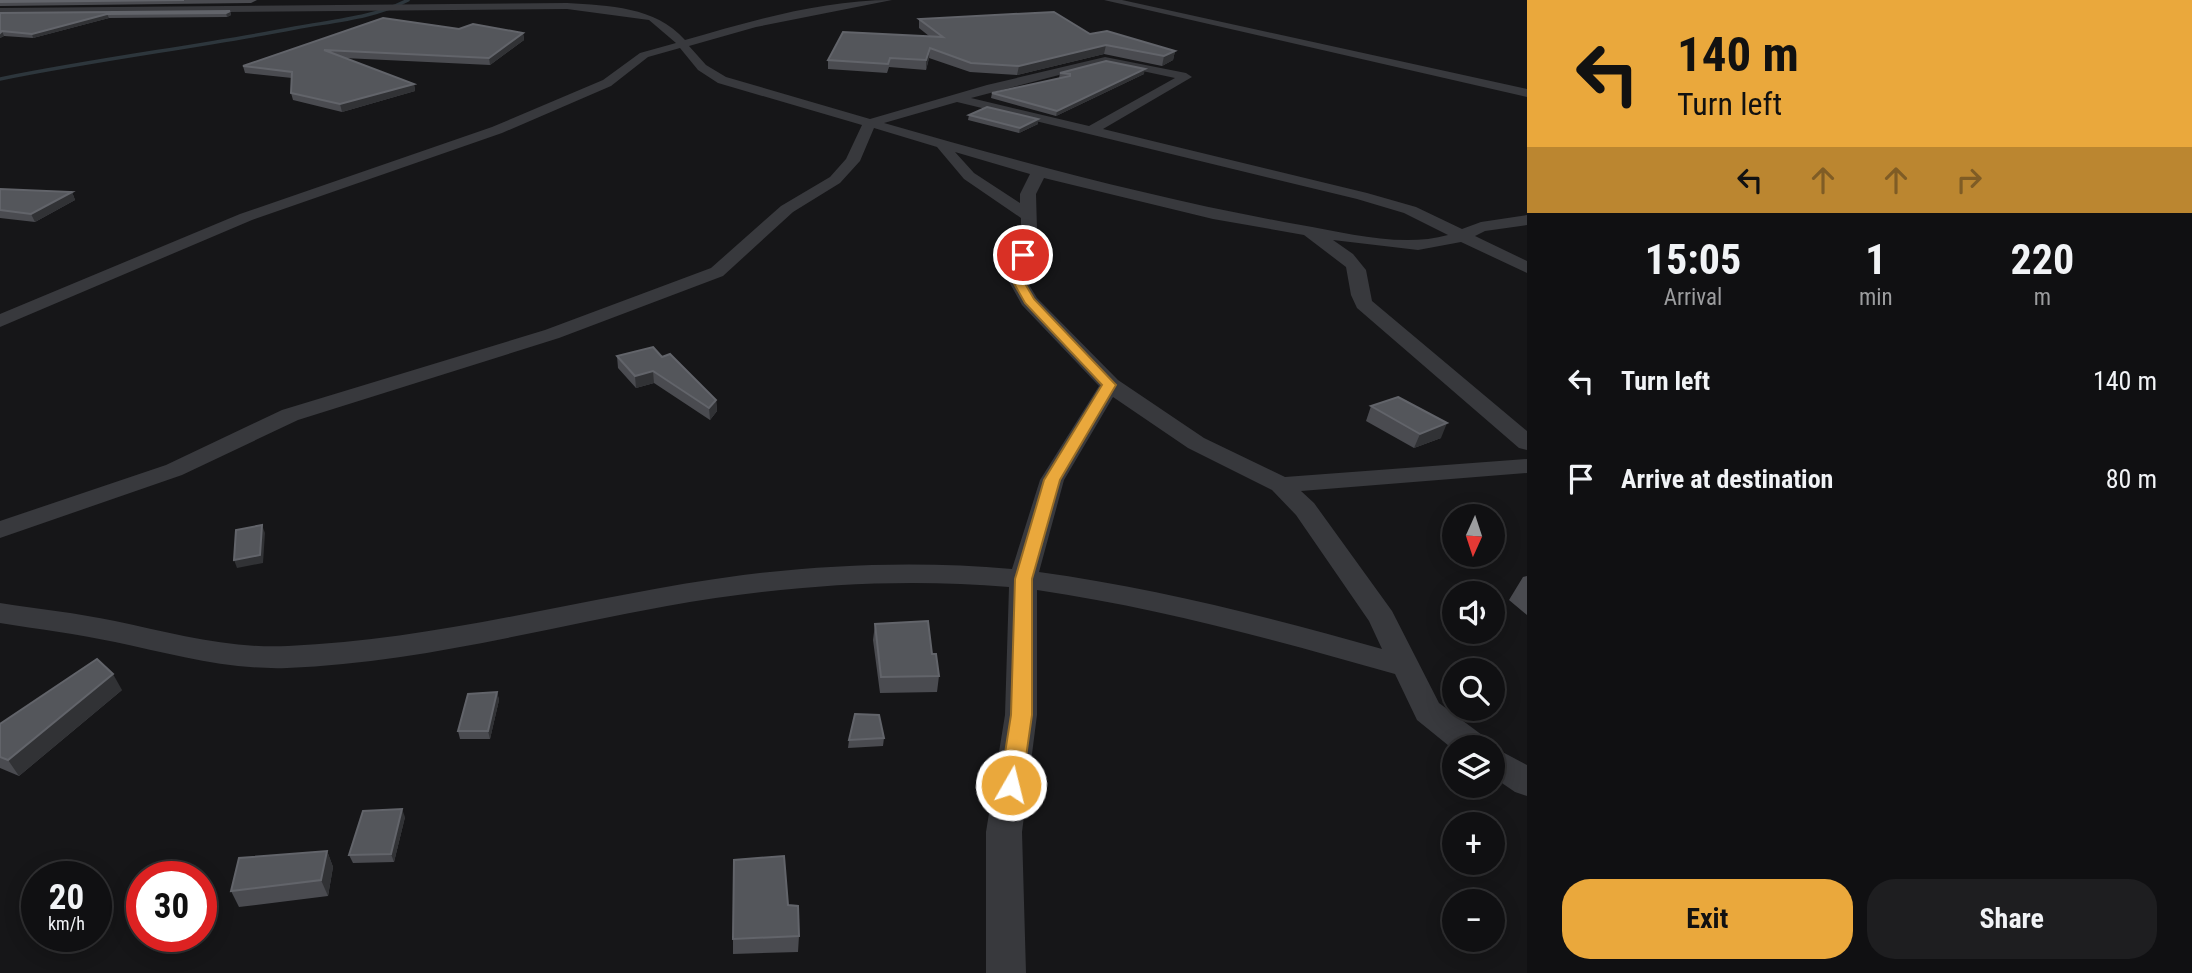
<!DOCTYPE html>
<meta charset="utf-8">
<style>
:root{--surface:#101012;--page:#1e1e20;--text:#f1f3f6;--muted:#9c9d9f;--line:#303032;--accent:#eaa83c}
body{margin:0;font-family:"Roboto Condensed",sans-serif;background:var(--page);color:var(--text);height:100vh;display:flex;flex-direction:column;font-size:26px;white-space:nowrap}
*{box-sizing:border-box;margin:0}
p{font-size:23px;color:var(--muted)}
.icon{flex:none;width:38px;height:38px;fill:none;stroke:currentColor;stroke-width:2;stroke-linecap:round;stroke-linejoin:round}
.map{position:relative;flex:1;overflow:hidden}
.sheet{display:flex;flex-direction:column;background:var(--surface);width:665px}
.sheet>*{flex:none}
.top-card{background:#eaa83c;color:#111;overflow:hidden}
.needle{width:46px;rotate:183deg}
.fabs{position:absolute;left:1442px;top:504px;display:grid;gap:14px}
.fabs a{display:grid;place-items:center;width:63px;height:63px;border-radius:50%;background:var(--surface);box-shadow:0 4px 18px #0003,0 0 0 2px var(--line);font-size:35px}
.speed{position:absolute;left:21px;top:861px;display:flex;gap:14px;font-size:35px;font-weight:700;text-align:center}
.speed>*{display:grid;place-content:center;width:91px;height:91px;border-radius:50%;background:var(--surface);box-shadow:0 4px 18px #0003,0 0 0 2px var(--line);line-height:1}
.speed small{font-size:18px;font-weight:400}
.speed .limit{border:10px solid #d22;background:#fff;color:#111}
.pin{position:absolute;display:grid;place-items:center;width:60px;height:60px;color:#fff;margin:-30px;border:4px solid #fff;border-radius:50%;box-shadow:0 2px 7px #0007}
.me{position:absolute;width:77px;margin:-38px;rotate:8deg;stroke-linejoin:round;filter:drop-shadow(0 0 5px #0008)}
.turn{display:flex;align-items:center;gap:24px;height:147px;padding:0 35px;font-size:32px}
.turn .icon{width:91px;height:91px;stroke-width:2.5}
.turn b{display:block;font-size:49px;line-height:60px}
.lanes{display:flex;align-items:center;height:66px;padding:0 35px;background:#0003;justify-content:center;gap:35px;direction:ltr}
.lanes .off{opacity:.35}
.eta{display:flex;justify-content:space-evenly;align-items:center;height:119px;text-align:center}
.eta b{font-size:42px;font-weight:700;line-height:49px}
.cta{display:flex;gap:14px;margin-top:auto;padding:14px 35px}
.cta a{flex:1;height:80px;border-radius:28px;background:var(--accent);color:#111;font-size:28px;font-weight:700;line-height:80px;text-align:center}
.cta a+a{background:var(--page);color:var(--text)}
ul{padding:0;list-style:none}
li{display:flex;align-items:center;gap:21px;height:98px;padding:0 35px}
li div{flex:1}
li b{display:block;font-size:26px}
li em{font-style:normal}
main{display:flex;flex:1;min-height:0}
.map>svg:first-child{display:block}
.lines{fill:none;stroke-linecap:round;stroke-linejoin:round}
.stream{stroke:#2d363c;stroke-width:3.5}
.minor{fill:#38393d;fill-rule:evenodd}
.wall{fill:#4a4b50}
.shaded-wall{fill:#313235}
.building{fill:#54565b;stroke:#62646a;stroke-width:2}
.route{fill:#eaa83c;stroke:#986d27;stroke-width:2}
</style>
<main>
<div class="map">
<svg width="1527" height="973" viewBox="0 0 1527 973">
<rect width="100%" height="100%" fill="#161618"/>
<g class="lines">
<path class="stream" d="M0,79C98,59 197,47 295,28C332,21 374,18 408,0"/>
<path class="minor" d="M892,0L756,27L689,46L706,65L726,77L870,119L987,85L1105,57L1186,73L1192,77L1103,129L1367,193L1416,207L1462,229L1481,222L1527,215V225L1485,231L1475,236L1527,261V273L1461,242L1418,250L1333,240L1353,254L1366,270L1372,301L1527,431V450L1519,448L1357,308L1351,295L1346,267L1304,235L1213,219L1044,178L1036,194L1037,230L1026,280L1037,298L1118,380L1204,438L1285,477L1527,459V473L1301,491L1314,503L1392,611L1439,703L1486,738L1490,747H1454V750L1417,720L1395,674C1276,640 1159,608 1037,590V715L1022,832L1026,973H986V832L1005,715L1009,587C893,577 781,586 667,606C541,629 415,663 287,668C228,670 171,654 115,642C77,634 38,629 0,623V603C38,609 77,613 115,621C172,633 229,649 288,646C441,640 591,595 743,575C833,564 922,561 1012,569L1040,480L1099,386L1022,305L1008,280L1021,230V218L964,179L937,147L874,128L860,161L840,183L793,212L723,276L559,338L298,420L182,475L0,538V521L166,465L282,410L545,330L711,268L781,206L830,177L846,159L862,125L718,83L698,70L680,48L648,57L611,86L502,133L252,220L0,327V314L240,214L492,127L603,80L640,53L676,43L649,20L567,9L0,14V8L567,3C609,6 655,6 685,40C752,21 821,0 892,0ZM1105,63L1175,78L1089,126L971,98ZM957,102L1357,199L1404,213L1448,235C1402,248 1347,233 1301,225C1159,200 1021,162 884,123ZM955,152L1030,174L1020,194V203L974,173ZM1113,397L1188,448L1272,490L1296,515L1369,621L1382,649C1269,617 1155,588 1039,572L1064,480Z
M1104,0H1122L1527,89V97Z
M1491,747H1493L1527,765V796L1515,792L1493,777Z"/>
</g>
<path class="wall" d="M0,0H257L251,3L0,6Z
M230,11L231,15L227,17L109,18L33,38L4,36L0,38V13Z
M383,18L459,29L523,33L524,40L490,65L344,58L414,84L415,91L342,112L293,100L291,93L292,78L245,73L243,66Z
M919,19L1090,34L1175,51L1173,60L1162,66L1104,54L1017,75L970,72L929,58L926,70L889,67L887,73L828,69V60L929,36L919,28Z
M1060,73L1144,74L1056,116L991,98L992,93L1063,78H1059Z
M969,115L1038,119V124L1019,133L968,120Z
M0,189L72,192L75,200L35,222L0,218Z
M617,356L662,357L716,400L717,411L710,420L654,383L636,388L618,368Z
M1371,406L1441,438L1414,448L1366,421Z
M1527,576V615L1509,600L1523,577Z
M875,624L932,654L939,676L937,692L880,693L873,640Z
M122,690L19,776L0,768V724Z
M497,692L499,700L490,739H460L458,731Z
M884,738L883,746L848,748L849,740Z
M405,817L394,862L353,863L349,855Z
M327,851L333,867L328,896L239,907L231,891Z
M788,905L799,936L798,952L733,954V939Z"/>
<path class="shaded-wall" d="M230,11L231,15L227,17L226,13Z
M107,14L109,18L33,38L32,34Z
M2,31L4,36L0,38V33Z
M523,33L524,40L490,65L489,58Z
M1106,45L1104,54L1017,75L1019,66Z
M930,48L929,58L926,70V60Z
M1175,51L1173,60L1162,66L1164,56Z
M1145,69L1144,74L1056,116L1057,111Z
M414,84L415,91L342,112L340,104Z
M1038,119V124L1019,133L1020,128Z
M72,192L75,200L35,222L31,214Z
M653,371L654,383L636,388L635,376Z
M716,400L717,411L710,420L709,408Z
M1447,423L1441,438L1414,448L1420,434Z
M262,525L265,533L263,563L237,568L234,560Z
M113,674L122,690L19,776L8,760Z
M497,692L499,700L490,739L488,731Z
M402,809L405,817L394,862L391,854Z
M327,851L333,867L328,896L321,880Z"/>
<path class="building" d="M0,0H184L0,2Z
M230,11L226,13L107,14L32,34L2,31L0,33V13Z
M1054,12L1090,34L1107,31L1175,51L1164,56L1106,45L1019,66L971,63L930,48L926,60L890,58L888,64L828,60L843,32L943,37L919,19Z
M383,18L459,29L473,24L523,33L489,58L324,50L414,84L340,104L291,93L292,72L243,66Z
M1106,61L1145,69L1057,111L992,93L1070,76V74L1060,73Z
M987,107L1038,119L1020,128L969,115Z
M0,189L72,192L31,214L0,210Z
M653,347L662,357L670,354L716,400L709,408L653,371L635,376L617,356Z
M1398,397L1447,423L1420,434L1371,406Z
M262,525L260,555L234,560L236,530Z
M928,621L932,654H936L939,676L881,677L875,624Z
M97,659L113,674L8,760L0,757V724Z
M497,692L488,731H458L468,694Z
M855,714L879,715L884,738L849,740Z
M402,809L391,854L349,855L363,811Z
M327,851L321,880L231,891L239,858Z
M784,856L788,905L798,906L799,936L733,939L734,860Z"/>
<path class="route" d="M1023,252L1029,255L1023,280L1034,299L1116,385L1060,480L1032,579V715L1022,785L1019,791L1011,794L1003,791L1000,785L1011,715L1015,579L1044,480L1102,385L1025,303L1012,280L1018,255Z"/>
</svg>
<div class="fabs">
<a><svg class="needle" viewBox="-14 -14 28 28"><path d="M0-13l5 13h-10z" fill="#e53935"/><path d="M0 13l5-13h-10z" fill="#9c9d9f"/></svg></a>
<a><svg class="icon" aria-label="sound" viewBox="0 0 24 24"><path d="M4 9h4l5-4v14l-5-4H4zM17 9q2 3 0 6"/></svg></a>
<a><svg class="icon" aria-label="search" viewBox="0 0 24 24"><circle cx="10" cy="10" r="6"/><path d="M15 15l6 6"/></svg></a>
<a><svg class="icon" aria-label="layers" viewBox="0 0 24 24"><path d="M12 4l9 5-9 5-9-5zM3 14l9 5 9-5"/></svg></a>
<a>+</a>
<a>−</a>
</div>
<div class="speed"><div>20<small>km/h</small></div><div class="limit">30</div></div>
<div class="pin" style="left:1023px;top:255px;background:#d93025"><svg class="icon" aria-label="arrive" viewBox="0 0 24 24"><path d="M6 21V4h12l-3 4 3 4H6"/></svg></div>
<svg class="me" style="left:1011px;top:785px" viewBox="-20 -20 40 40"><circle r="17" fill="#eaa83c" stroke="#fff" stroke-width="3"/><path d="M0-11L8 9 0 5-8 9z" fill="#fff"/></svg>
</div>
<section class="sheet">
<div class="top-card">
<div class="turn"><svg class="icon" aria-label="left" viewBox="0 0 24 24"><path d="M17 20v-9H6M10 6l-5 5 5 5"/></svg><div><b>140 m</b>Turn left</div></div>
<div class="lanes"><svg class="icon" aria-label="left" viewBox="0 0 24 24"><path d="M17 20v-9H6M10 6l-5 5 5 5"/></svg><svg class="icon off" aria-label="ahead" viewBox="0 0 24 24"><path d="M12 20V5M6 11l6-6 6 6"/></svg><svg class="icon off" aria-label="ahead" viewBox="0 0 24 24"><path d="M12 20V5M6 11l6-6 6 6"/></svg><svg class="icon off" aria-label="right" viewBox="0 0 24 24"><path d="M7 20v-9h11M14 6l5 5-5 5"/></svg></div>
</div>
<div class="eta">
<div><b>15:05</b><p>Arrival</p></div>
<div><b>1</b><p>min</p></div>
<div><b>220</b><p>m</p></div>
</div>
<ul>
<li><svg class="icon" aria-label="left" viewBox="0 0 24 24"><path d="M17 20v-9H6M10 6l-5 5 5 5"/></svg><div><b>Turn left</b></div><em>140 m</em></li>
<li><svg class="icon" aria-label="arrive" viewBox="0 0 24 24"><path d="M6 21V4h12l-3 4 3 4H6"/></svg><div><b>Arrive at destination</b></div><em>80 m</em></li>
</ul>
<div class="cta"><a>Exit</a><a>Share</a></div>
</section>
</main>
